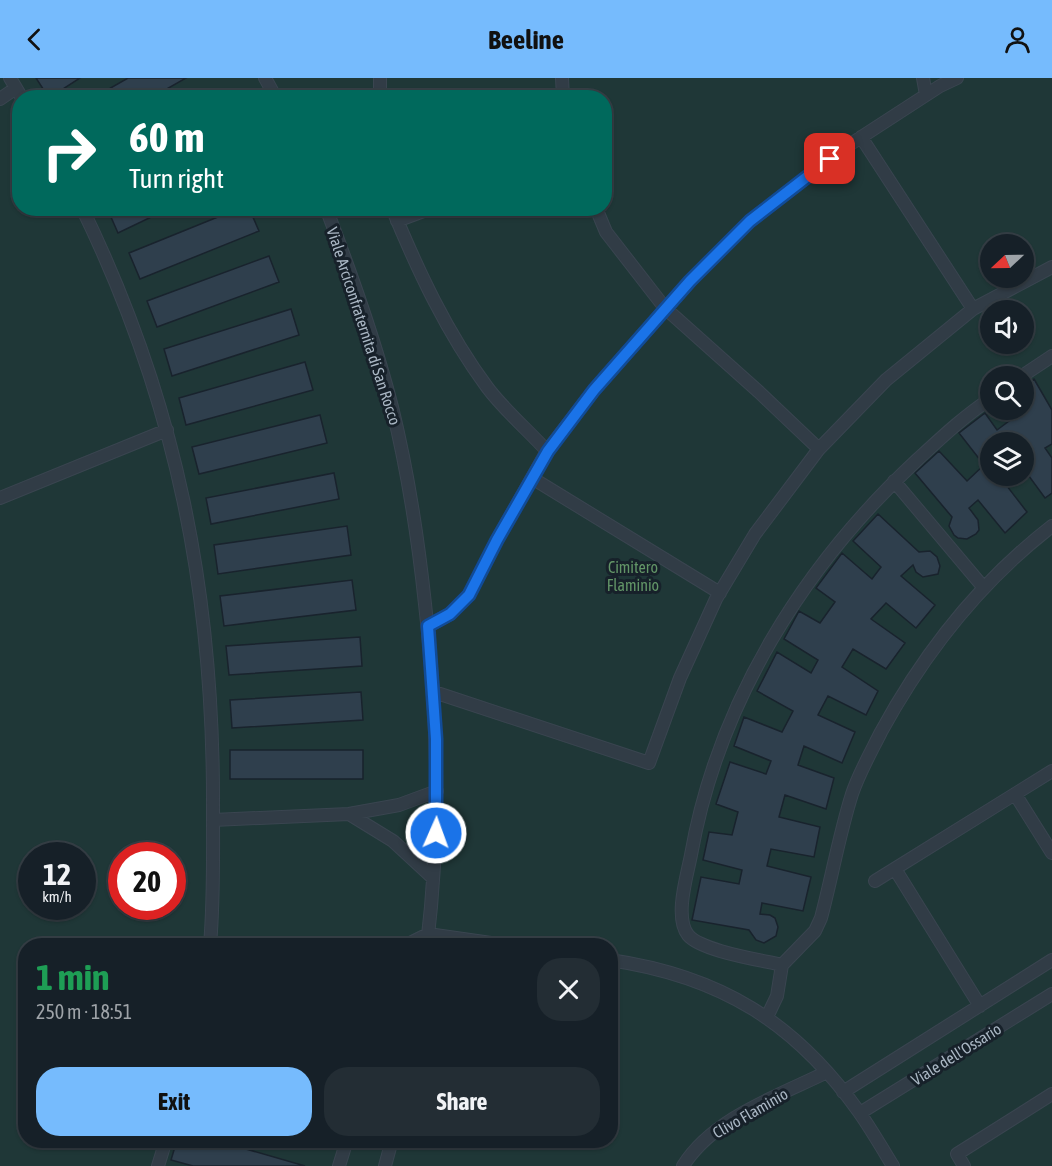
<!DOCTYPE html>
<meta charset="utf-8">
<style>
:root{--surface:#162028;--page:#232d34;--text:#f1f3f6;--muted:#9ea3a8;--line:#353e45;--accent:#76bbfd}
body{margin:0;font-family:"Asap Condensed",sans-serif;background:var(--page);color:var(--text);height:100vh;display:flex;flex-direction:column;font-size:22px;white-space:nowrap}
*{box-sizing:border-box;margin:0}
p{font-size:20px;color:var(--muted)}
.icon{flex:none;width:33px;height:33px;fill:none;stroke:currentColor;stroke-width:2;stroke-linecap:round;stroke-linejoin:round}
.map{position:relative;flex:1;overflow:hidden}
.side{position:absolute;left:18px;top:860px;width:600px;height:210px;display:flex;flex-direction:column;background:var(--surface);border-radius:24px;box-shadow:0 2px 4px #0004,0 0 0 2px var(--line)}
.side>*{flex:none}
.guide{position:absolute;left:12px;top:12px;width:600px;height:126px;border-radius:24px;box-shadow:0 2px 4px #0004,0 0 0 2px var(--line);background:#00695c;color:#fff;overflow:hidden}
.needle{width:39px;rotate:248deg}
.tools{position:absolute;left:980px;top:156px;display:grid;gap:12px}
.tools a{display:grid;place-items:center;width:54px;height:54px;border-radius:50%;background:var(--surface);box-shadow:0 2px 4px #0004,0 0 0 2px var(--line);font-size:30px}
.speed{position:absolute;left:18px;top:764px;display:flex;gap:12px;font-size:30px;font-weight:700;text-align:center}
.speed>*{display:grid;place-content:center;width:78px;height:78px;border-radius:50%;background:var(--surface);box-shadow:0 2px 4px #0004,0 0 0 2px var(--line);line-height:1}
.speed small{font-size:15px;font-weight:400}
.speed .limit{border:9px solid #d22;background:#fff;color:#111}
.pin{position:absolute;display:grid;place-items:center;width:51px;height:51px;color:#fff;margin:-26px;border-radius:12px;box-shadow:0 3px 9px #0006}
.me{position:absolute;width:66px;margin:-33px;rotate:2deg;stroke-linejoin:round;filter:drop-shadow(0 0 4px #0008)}
.turn{display:flex;align-items:center;gap:21px;height:126px;padding:0 18px;font-size:27px}
.turn .icon{width:78px;height:78px;stroke-width:2.5}
.turn b{display:block;font-size:42px;line-height:51px}
.round{display:grid;place-items:center;flex:none;width:63px;height:63px;border-radius:24px;background:var(--page)}
.summary{display:flex;align-items:center;justify-content:space-between;height:102px;padding:0 18px}
h1{font-size:36px;font-weight:700;line-height:45px;color:#1e9e55}
.cta{display:flex;gap:12px;margin-top:auto;padding:12px 18px}
.cta a{flex:1;height:69px;border-radius:24px;background:var(--accent);color:#111;font-size:24px;font-weight:700;line-height:69px;text-align:center}
.cta a+a{background:var(--page);color:var(--text)}
header{display:flex;justify-content:space-between;align-items:center;height:78px;padding:0 18px;background:var(--accent);color:#111;font-size:27px;font-weight:700}
.map>svg:first-child{display:block}
.green{fill:#1f3737;fill-rule:evenodd}
.building{fill:#2f3f4d;stroke:#19232d;stroke-width:1.5}
.lines{fill:none;stroke-linecap:round;stroke-linejoin:round}
.service-casing{stroke:#3a4550;stroke-width:14}
.service{stroke:#313c46;stroke-width:12}
.route-casing{stroke:#114b97;stroke-width:15}
.route{stroke:#1a73e8;stroke-width:10}
.labels{text-anchor:middle;dominant-baseline:central;stroke-width:6;stroke-linejoin:round;paint-order:stroke}
.street-label{font-size:16px;fill:#aab7c4;stroke:#17212a}
.park-label{font-size:16px;fill:#629567;stroke:#17212a}
</style>
<header><svg class="icon" aria-label="back" viewBox="0 0 24 24"><path d="M15 5l-7 7 7 7"/></svg>Beeline<svg class="icon" aria-label="person" viewBox="0 0 24 24"><circle cx="12" cy="8" r="4"/><path d="M4 21q1-7 8-7t8 7"/></svg></header>
<div class="map">
<svg width="1052" height="1088" viewBox="0 0 1052 1088">
<rect width="100%" height="100%" fill="#1d2b36"/>
<path class="green" d="M0,0H1052V1088H0ZM20,20H604V130H20ZM990,166H1023V200H990ZM990,232H1023V266H990ZM990,298H1023V332H990ZM990,364H1023V398H990ZM32,777H82V828H32ZM122,777H172V828H122ZM26,867H610V1062H26Z"/>
<path class="building" d="M36,0H80L49,20Z
M128,0H186L151,20H93Z
M107,130H170L118,155Z
M240,130H249L259,153L140,201L129,175Z
M269,178L279,204L157,249L147,223Z
M291,231L299,257L172,298L164,271Z
M305,284L313,312L186,347L179,320Z
M1034,301L1052,332V366L1045,370L1052,380V415L1045,420L1023,390V364H990V398H1010L1003,403L1027,434L1005,455L978,422L969,430L978,442L979,452L976,456L967,461L958,460L954,457L949,448L952,439L915,395L939,373L967,403L984,387L959,355L985,335L997,352L1017,337L1013,332H1023V309Z
M320,337L327,365L199,396L192,369Z
M334,395L339,421L211,446L206,420Z
M878,436L919,474L930,473L937,479L940,488L938,496L923,499L916,494L913,487L901,498L935,527L916,550L886,525L871,541L905,565L886,591L853,571L842,589L878,613L866,637L828,618L818,637L855,654L842,685L804,668L798,687L834,700L826,731L785,717L779,739L820,749L814,779L771,771L767,788L811,799L803,833L762,825L760,836L770,837L775,840L778,849L776,858L764,865L756,862L749,852L692,842L701,799L739,806L742,792L703,782L709,754L732,757L738,734L716,726L730,684L766,696L771,683L734,668L744,639L782,654L793,633L757,613L777,574L811,595L818,582L784,561L799,533L820,545L835,524L816,510L842,475L872,501L881,489L853,463Z
M347,448L351,477L218,496L214,467Z
M352,502L356,532L224,548L220,518Z
M360,559L362,588L229,597L226,568Z
M361,614L363,642L232,650L230,622Z
M230,672H363V701H230Z
M177,1062H215L305,1088H193L171,1082Z"/>
<g class="lines">
<defs>
<path id="service" d="M10,0L22,20
M265,0L276,20
M562,0L563,20
M923,0L926,17
M380,20V0
M0,21L16,10
M861,59L973,231
M82,130C177,325 214,516 213,731C213,776 214,822 210,867
M326,130C351,195 375,262 392,329C408,394 418,460 425,526C438,643 441,750 427,867
M392,130C418,193 447,255 487,309C504,332 528,352 547,373
M596,130L606,154L665,230L759,314L819,371
M397,143L432,130
M1022,298L1052,278
M532,400L720,515
M894,403L984,510
M0,420L167,352
M428,548L450,536L469,517L497,462L547,373L594,312L690,203L750,143L846,69L940,8L957,0
M434,614L649,685L680,600L716,521L755,456L819,371L886,302L973,231L1052,189
M1015,716L1052,775
M349,736L393,763L433,800
M213,742L349,736L399,727L437,713
M895,791L980,928
M875,803L1052,693
M406,867L428,856L505,867
M610,882C720,898 795,944 859,1034C871,1051 882,1070 893,1088
M782,887C761,882 701,873 688,857C674,839 687,798 691,777C718,624 804,487 917,382C941,360 963,339 990,321
M767,939L777,918L782,887L815,853L821,840C832,799 839,757 852,716C859,695 871,674 881,654C924,575 981,503 1052,448
M843,1014L1052,882
M860,1035L1052,916
M158,1088L166,1062
M339,1088L347,1062
M385,1088L392,1062
M683,1088C713,1040 778,1018 827,994
M964,1088L957,1076L1052,1016"/>
</defs>
<use href="#service" class="service-casing"/>
<use href="#service" class="service"/>
</g>
<g class="lines">
<defs>
<path id="route" d="M436,755V661L428,548L450,536L469,517L497,462L548,373L594,312L690,203L750,143L830,81"/>
</defs>
<use href="#route" class="route-casing"/>
<use href="#route" class="route"/>
</g>
<g class="labels">
<g class="street-label">
<text transform="translate(364 248) rotate(72)">Viale Arciconfraternita di San Rocco</text>
<text transform="translate(956 976) rotate(-32)">Viale dell'Ossario</text>
<text transform="translate(750 1035) rotate(-30)">Clivo Flaminio</text>
</g>
<g class="park-label">
<text x="633" y="489">Cimitero<tspan x="633" dy="18">Flaminio</tspan></text>
</g>
</g>
</svg>
<div class="tools">
<a><svg class="needle" viewBox="-14 -14 28 28"><path d="M0-13l5 13h-10z" fill="#e53935"/><path d="M0 13l5-13h-10z" fill="#9ea3a8"/></svg></a>
<a><svg class="icon" aria-label="sound" viewBox="0 0 24 24"><path d="M4 9h4l5-4v14l-5-4H4zM17 9q2 3 0 6"/></svg></a>
<a><svg class="icon" aria-label="search" viewBox="0 0 24 24"><circle cx="10" cy="10" r="6"/><path d="M15 15l6 6"/></svg></a>
<a><svg class="icon" aria-label="layers" viewBox="0 0 24 24"><path d="M12 4l9 5-9 5-9-5zM3 14l9 5 9-5"/></svg></a>
</div>
<div class="speed"><div>12<small>km/h</small></div><div class="limit">20</div></div>
<div class="pin" style="left:830px;top:81px;background:#d93025"><svg class="icon" aria-label="arrive" viewBox="0 0 24 24"><path d="M6 21V4h12l-3 4 3 4H6"/></svg></div>
<svg class="me" style="left:436px;top:755px" viewBox="-20 -20 40 40"><circle r="17" fill="#1a73e8" stroke="#fff" stroke-width="3"/><path d="M0-11L8 9 0 5-8 9z" fill="#fff"/></svg>
<div class="guide">
<div class="turn"><svg class="icon" aria-label="right" viewBox="0 0 24 24"><path d="M7 20v-9h11M14 6l5 5-5 5"/></svg><div><b>60 m</b>Turn right</div></div>
</div>
<section class="side">
<div class="summary"><div><h1>1 min</h1><p>250 m · 18:51</p></div><a class="round"><svg class="icon" aria-label="close" viewBox="0 0 24 24"><path d="M6 6l12 12M18 6L6 18"/></svg></a></div>
<div class="cta"><a>Exit</a><a>Share</a></div>
</section>
</div>
